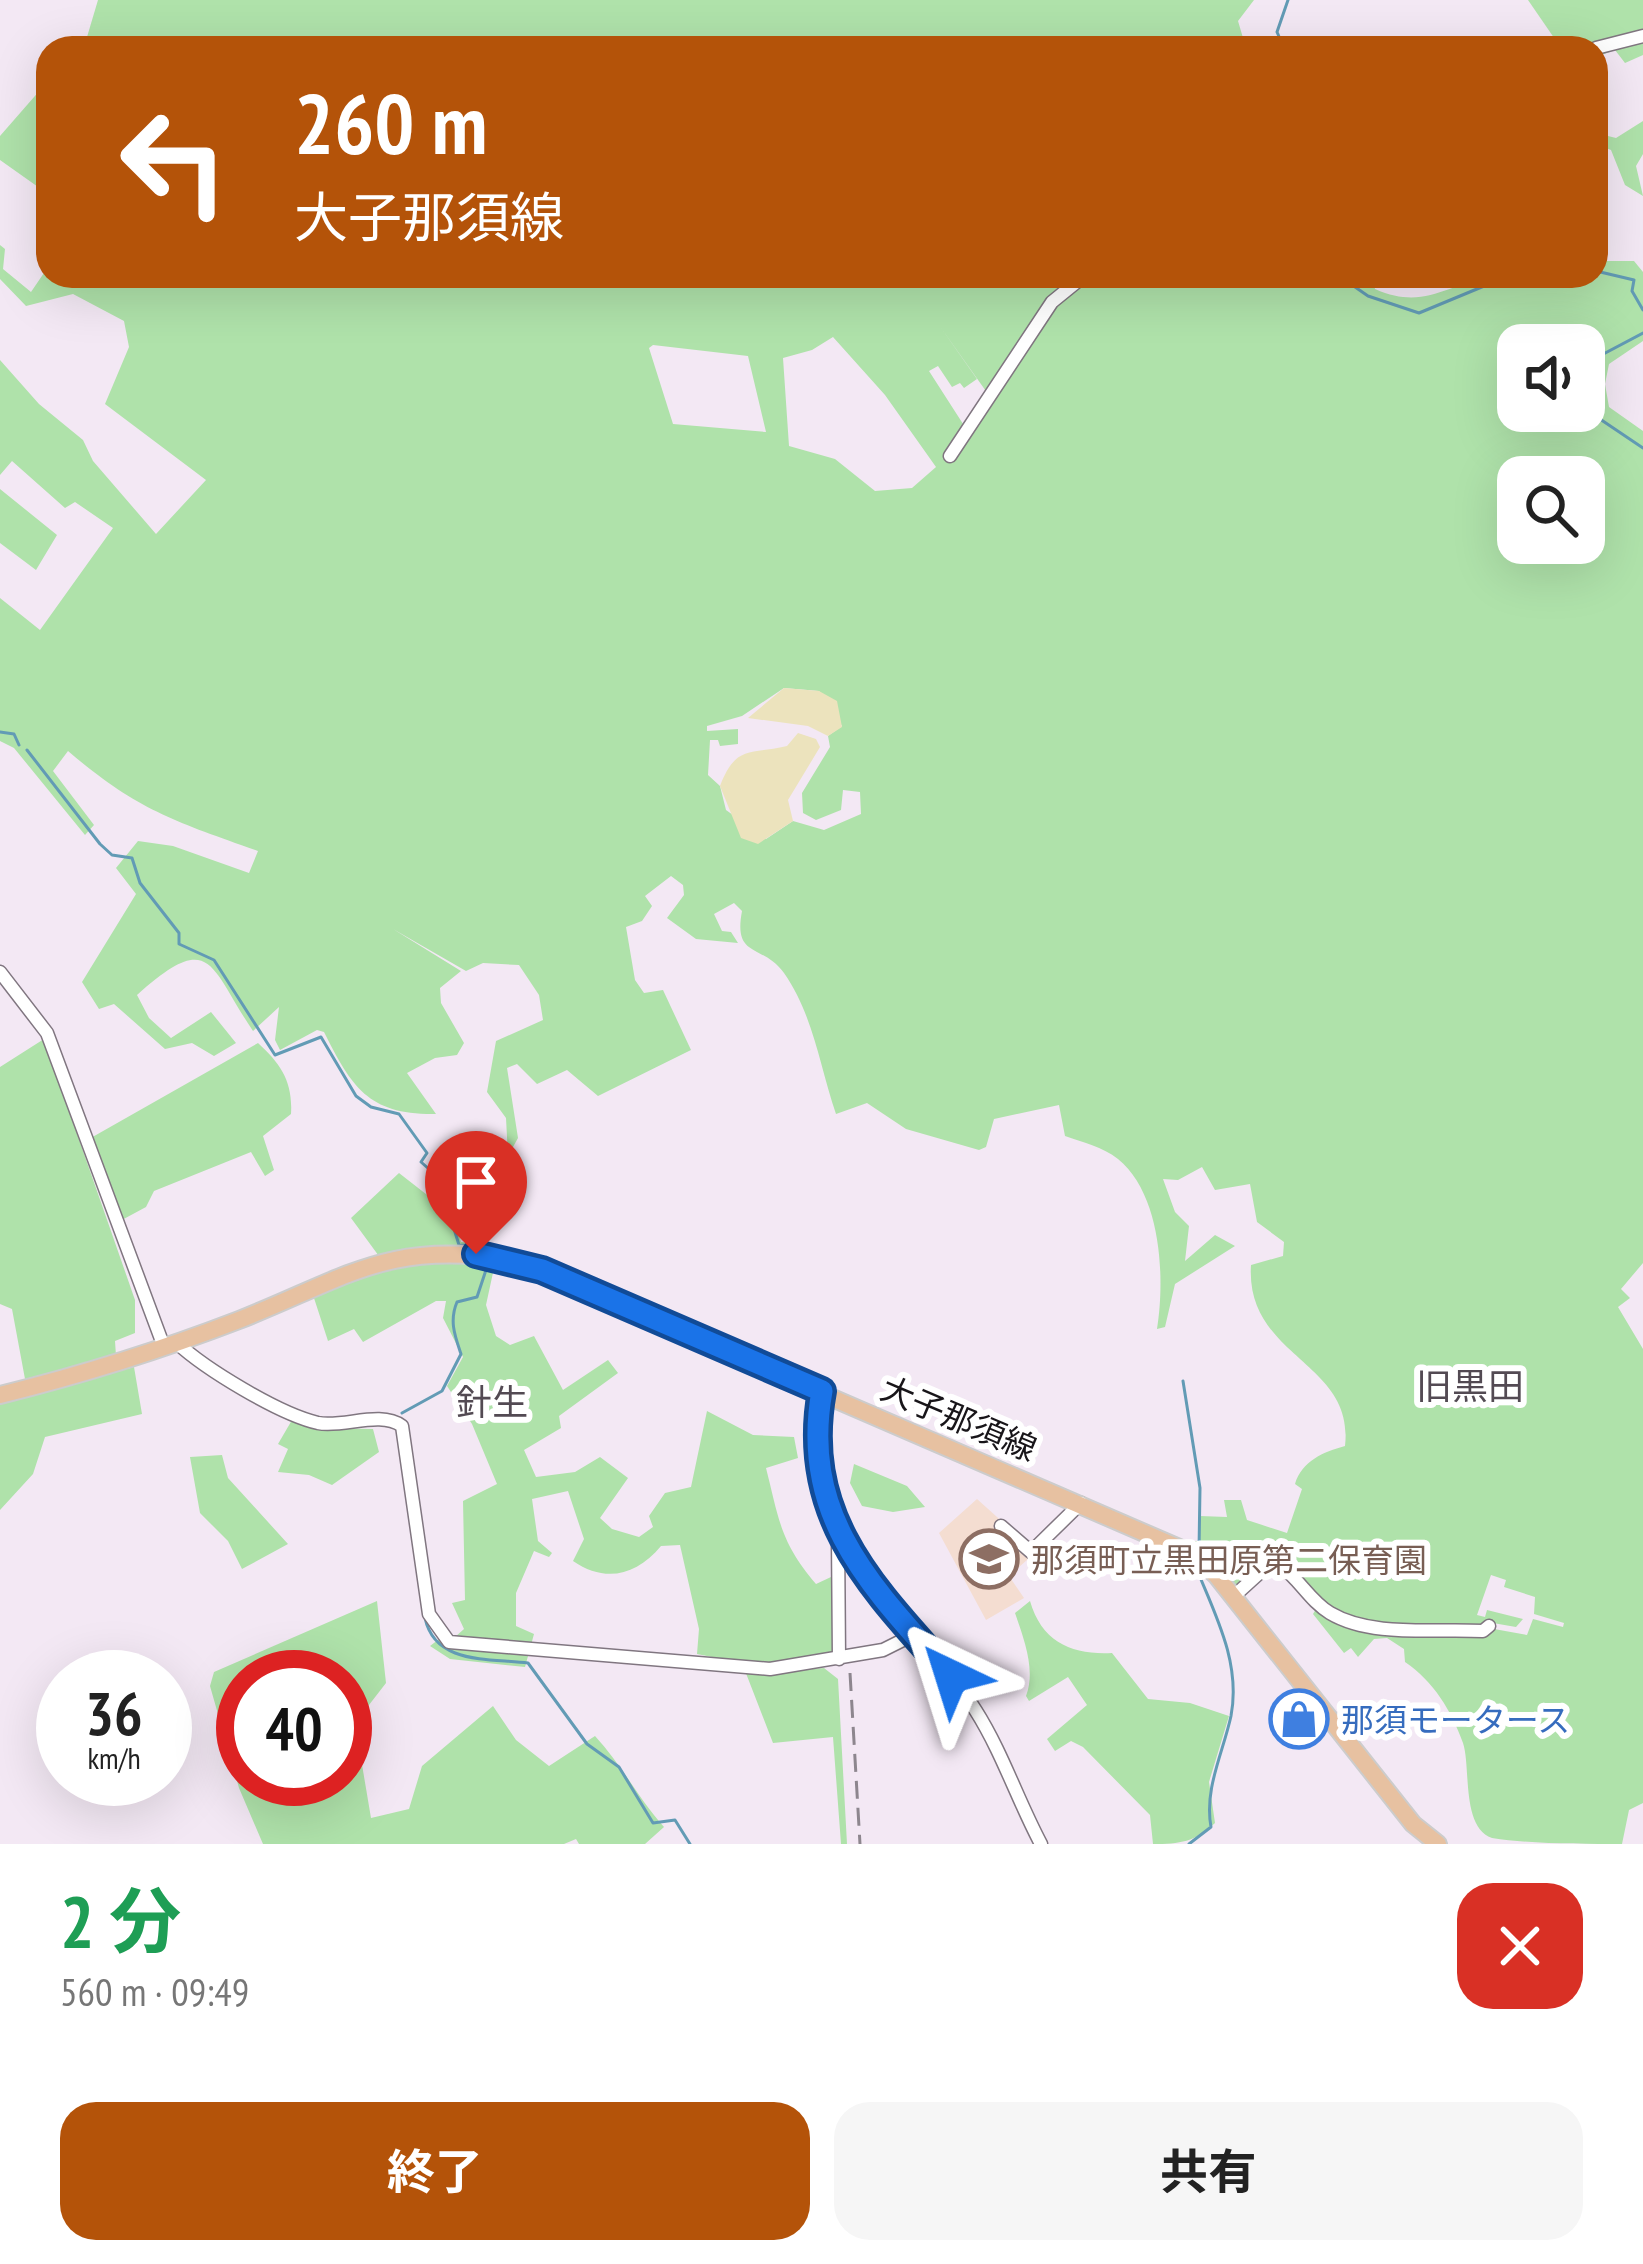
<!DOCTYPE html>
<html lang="ja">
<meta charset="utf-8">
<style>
:root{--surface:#fff;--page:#f6f6f6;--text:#222;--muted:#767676;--accent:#b45309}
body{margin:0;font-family:"PT Sans Narrow","Noto Sans JP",sans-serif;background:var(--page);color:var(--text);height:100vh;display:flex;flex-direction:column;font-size:45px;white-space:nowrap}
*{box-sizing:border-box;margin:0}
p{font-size:39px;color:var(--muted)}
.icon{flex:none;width:66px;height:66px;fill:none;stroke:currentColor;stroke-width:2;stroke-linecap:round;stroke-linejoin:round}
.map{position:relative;height:1844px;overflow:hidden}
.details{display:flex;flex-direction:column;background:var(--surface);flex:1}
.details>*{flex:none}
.hud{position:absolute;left:36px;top:36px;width:1572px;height:252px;border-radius:36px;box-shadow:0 12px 48px #0002;background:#b45309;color:#fff;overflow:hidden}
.buttons{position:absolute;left:1497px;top:324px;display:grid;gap:24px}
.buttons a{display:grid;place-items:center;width:108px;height:108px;border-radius:24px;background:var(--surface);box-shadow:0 12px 48px #0002;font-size:60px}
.speed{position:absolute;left:36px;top:1650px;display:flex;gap:24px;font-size:60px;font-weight:700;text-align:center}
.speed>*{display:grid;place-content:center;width:156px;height:156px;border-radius:50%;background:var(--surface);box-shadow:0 12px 48px #0002;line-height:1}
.speed small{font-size:30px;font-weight:400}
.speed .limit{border:18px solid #d22;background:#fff;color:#111}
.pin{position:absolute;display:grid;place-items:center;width:102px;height:102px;color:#fff;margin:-123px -51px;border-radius:50% 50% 50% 0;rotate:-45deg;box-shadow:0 0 12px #0007}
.pin .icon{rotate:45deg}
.me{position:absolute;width:132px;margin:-66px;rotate:319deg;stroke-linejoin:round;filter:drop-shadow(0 0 9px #0008)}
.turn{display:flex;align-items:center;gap:42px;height:252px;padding:0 60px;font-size:54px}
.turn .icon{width:156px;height:156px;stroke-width:2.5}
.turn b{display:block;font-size:84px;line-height:102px}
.round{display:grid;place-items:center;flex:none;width:126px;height:126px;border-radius:36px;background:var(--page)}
.headline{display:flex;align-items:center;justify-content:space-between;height:204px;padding:0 60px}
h1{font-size:72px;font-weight:700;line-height:90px;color:#1e9e55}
.button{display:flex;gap:24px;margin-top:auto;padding:24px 60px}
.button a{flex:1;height:138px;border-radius:36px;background:var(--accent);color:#fff;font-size:48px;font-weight:700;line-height:138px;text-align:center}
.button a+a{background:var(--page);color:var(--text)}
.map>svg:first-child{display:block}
.education{fill:#f4ddd1}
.green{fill:#afe2aa;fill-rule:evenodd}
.sand{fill:#ece3bd}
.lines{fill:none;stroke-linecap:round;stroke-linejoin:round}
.stream{stroke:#629bb5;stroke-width:3}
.minor-casing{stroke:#807680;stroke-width:15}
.major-casing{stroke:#ccc;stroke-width:20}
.minor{stroke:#fff;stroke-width:12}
.major{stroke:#e7c1a1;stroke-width:16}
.rail{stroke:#8d868e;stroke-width:3;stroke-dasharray:18 9;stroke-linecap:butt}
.route-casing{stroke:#114b97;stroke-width:30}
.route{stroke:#1a73e8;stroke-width:21}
.labels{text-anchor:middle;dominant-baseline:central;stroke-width:12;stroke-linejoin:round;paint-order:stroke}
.street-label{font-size:33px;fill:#181519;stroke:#fff}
.education-label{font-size:33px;fill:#785e54;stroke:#fff;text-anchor:start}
.shop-label{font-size:33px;fill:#366cbe;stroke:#fff;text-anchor:start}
.neighbourhood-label{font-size:36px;fill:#534a53;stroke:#fff}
</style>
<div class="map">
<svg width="1643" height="1844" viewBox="0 0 1643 1844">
<rect width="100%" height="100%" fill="#f3e8f4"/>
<path class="education" d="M977,1499L1036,1552L1009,1576L1024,1598L986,1620L939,1533Z"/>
<path class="green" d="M98,0H1254L1238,21L1246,48H77L87,37Z
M1528,0H1643V55L1625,63L1615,50L1596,57V48H1561Z
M48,81V194L0,160V136Z
M1643,121V154L1636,166L1643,196L1625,185L1611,150L1596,144V133L1616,138Z
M0,245L5,249L3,269L31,292L48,267V276H1372L1375,289C1425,311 1445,284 1492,277C1525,271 1563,276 1596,276V261H1634L1643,272V341L1609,364L1605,384L1609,407L1643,431V1263L1621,1289L1630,1298L1618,1307L1643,1349V1803L1629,1810L1622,1844C1581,1844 1531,1844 1492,1838C1461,1827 1471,1767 1463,1743C1451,1710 1434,1682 1405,1662L1404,1649L1387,1638L1374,1639L1358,1657L1351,1648L1344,1653L1313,1614L1321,1601L1285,1561L1264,1563L1236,1589L1184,1542L1199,1541L1200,1516L1227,1517L1224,1500H1241L1247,1520L1287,1533L1302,1489L1295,1484C1302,1461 1323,1452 1345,1446C1355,1361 1245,1358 1251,1265L1283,1256L1284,1242L1257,1222L1250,1184L1215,1190L1202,1167L1178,1180L1163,1179L1175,1212L1189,1226L1185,1261L1215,1235L1235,1246L1175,1284L1165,1327L1157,1329C1165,1279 1162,1195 1118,1159C1103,1147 1082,1142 1065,1136L1059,1105L994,1119L986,1147L979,1150L906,1129L867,1103L836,1114C820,1067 813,1014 784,973C762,943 733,959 742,911L734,903L714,914L722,931L731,932L738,943L696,939L667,918L684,895L683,885L671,876L645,896L652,906L642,921L626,927L635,980L644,993L663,990L691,1050L598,1096L567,1070L537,1084L517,1064L507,1068L518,1138L508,1156L506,1118L487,1092L496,1041L543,1020L539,995L519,965L483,963L466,971L393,929L461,971L440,988L441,1003L464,1043L457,1055L435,1058L407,1073L436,1114C369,1115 352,1088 324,1032L317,1030L280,1050L275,1040L279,1007L253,1031C209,966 212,928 137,995L149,1018L171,1038L211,1012L236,1043L214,1056L192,1043L165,1049L114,1004L99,1009L82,982L136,894L116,868L138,841L173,846L249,873L258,851C174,821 137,810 68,751L53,771L94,825L85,835L14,748L0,741V598L40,630L113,528L75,502L65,508L12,461L0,475V360L39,404L83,440L93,461L156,534L206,480L105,404L129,347L124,321L73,294L26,306L0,279ZM939,325L988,394L965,427L929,371L938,366L952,387L960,383L964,388L977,379ZM833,337L885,395L936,467L912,488L875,491L835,459L789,446L783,358L812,350ZM653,345L748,356L766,432L673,424L649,348ZM1518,345H1584V411H1518ZM1518,477H1584V543H1518ZM784,688L819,691L842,726L828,736L830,747L802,793L803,813L816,820L841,810L843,790L860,792L861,814L824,830L793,821L766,839L726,810L720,786L708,775L710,740H718L720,746L738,744V729L707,731V726L742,716ZM1491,1575L1506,1580L1504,1587L1535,1597L1534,1614L1564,1623L1563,1627L1533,1619L1527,1635L1483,1627L1487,1622L1516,1627L1523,1619L1487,1610L1485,1617L1477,1615Z
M0,489L57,535L36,570L0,543Z
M44,1039L135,1300V1333L115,1341L116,1356L25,1379L12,1309L0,1304V1067Z
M258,1043C281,1064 293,1082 291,1114L263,1136L274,1170L265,1176L251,1152L154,1191L146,1207L120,1221L89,1139Z
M399,1173L431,1198L449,1202L461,1242L499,1245L486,1305L496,1336L510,1345L534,1336L563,1390L608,1360L618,1373L559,1416L561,1428L524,1450L536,1477L575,1472L600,1457L628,1478L600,1518L612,1529L639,1537L653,1527L649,1516L665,1493L691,1487L707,1411L753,1435L794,1437L798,1458L766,1468C779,1519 780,1542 816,1584L831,1577L835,1647L828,1657L800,1663L802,1670L824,1668L838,1679L847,1844H841L833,1737L773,1743L742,1663L697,1654L699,1629L680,1545L661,1546C636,1576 605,1583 573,1561L584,1539L568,1491L532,1499L538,1541L552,1553L549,1557L534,1551L516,1593V1626L534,1634L525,1667L450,1659L430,1646L447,1633L455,1637L464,1629L452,1603L465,1600L463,1501L497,1484L472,1424L447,1386L463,1357L443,1318L446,1301H436L363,1342L354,1329L328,1341L313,1295L384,1263L351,1218Z
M134,1367L142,1414L45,1437L33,1474L0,1510V1402Z
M292,1420L318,1428L373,1429L379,1452L332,1485L309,1475L278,1472L288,1449L278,1444Z
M222,1455L228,1478L288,1544L242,1569L228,1541L200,1513L190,1457Z
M854,1464L907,1486L925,1507L893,1512L862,1506L850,1483Z
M377,1601L386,1683L355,1723L371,1818L409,1809L422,1766L493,1706L516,1740L549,1766L595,1736C622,1765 638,1798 664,1827L645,1844H579L576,1839L564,1844H263L239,1788L210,1686L214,1672ZM243,1677H345V1779H243Z
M1030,1601C1042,1643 1073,1655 1112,1653L1148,1699L1190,1703L1229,1716L1209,1782L1215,1823C1195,1842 1180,1844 1153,1844L1150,1815L1083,1747L1071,1741L1055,1751L1047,1739L1087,1705L1068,1677L1029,1701L1026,1696C1036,1670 1024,1639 1015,1613Z"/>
<path class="sand" d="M784,688L819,691L837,701L842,727L828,736L808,726L748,718Z
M798,733L816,739L820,747L788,800L793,821L758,844L741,838L720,786C736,745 748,755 787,746Z"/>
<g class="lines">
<path class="stream" d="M1284,48L1277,32L1288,0
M1596,271L1634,280L1632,291L1643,310
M1349,276L1345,280L1368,296L1419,313L1489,284L1582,276
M1643,333L1592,360L1591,413L1643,448
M0,732L14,734L19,745
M27,750L100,844L112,855L132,858L140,883L179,933V944L214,960L275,1055L321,1037L356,1096L371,1107L399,1114L427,1153L421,1162L438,1177L459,1245L495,1247
M1183,1381L1200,1488L1199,1550
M402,1413L442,1391L461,1354C455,1336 449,1321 457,1302L477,1297L487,1267
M425,1618C435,1665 489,1658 528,1663L587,1744L619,1767L653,1823L675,1820L690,1844
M1189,1844L1211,1827C1204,1789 1223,1753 1231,1716C1241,1664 1216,1616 1197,1570"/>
<defs>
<path id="minor" d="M1596,48L1643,36
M950,456L1052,302L1084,276
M0,972L47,1033L164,1347
M176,1342C205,1369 279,1414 318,1423C344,1428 380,1410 402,1426L429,1614L449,1642L770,1669L883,1650L915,1634
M822,1391C791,1548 906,1599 976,1711C1002,1752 1018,1801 1041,1844
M1001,1526L1031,1552L1081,1503
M838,1537L839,1659
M1233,1597L1266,1567L1281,1566C1300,1580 1310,1601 1330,1613C1372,1638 1435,1628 1483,1631L1489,1626"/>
<path id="major" d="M0,1395C81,1375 161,1350 239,1320C348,1277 388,1240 513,1260L1193,1554L1216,1575L1413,1824L1438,1844"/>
</defs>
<use href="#minor" class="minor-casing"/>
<use href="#major" class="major-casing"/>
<use href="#minor" class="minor"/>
<use href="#major" class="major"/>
<path class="rail" d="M850,1673L860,1844"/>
</g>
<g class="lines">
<defs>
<path id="route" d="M476,1254L542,1270L822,1391C799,1518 874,1589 951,1676"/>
</defs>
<use href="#route" class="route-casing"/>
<use href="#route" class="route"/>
</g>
<defs>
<symbol id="school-ring" viewBox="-11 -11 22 22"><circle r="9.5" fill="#fff" stroke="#8d6e63" stroke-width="1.5"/><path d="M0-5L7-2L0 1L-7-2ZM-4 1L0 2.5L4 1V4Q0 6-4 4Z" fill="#8d6e63"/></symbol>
<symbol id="shop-ring" viewBox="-11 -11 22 22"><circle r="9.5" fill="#fff" stroke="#3f7fe0" stroke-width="1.5"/><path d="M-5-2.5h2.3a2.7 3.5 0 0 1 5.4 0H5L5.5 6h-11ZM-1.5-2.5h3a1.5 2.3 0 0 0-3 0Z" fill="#3f7fe0"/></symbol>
</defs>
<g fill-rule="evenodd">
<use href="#school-ring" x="956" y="1526" width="66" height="66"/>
<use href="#shop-ring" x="1266" y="1686" width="66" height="66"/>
</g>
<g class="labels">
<g class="street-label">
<text transform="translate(959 1418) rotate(23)">大子那須線</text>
</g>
<g class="education-label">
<text x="1031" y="1559">那須町立黒田原第二保育園</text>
</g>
<g class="shop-label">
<text x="1341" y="1719">那須モータース</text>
</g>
<g class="neighbourhood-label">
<text x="1470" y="1385">旧黒田</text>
<text x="492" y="1401">針生</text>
</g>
</g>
</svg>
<div class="buttons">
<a><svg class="icon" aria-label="sound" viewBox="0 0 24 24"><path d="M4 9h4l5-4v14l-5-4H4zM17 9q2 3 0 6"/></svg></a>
<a><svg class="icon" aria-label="search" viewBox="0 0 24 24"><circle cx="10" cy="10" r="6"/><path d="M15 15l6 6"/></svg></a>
</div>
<div class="speed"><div>36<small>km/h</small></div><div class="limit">40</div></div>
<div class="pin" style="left:476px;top:1254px;background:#d93025"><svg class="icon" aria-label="arrive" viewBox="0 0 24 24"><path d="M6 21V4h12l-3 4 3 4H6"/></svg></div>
<svg class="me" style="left:951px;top:1676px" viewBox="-20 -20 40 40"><path d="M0-17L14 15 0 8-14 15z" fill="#1a73e8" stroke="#fff" stroke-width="4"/></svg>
<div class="hud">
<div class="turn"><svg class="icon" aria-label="left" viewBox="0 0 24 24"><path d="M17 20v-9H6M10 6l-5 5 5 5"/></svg><div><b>260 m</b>大子那須線</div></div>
</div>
</div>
<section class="details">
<div class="headline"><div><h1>2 分</h1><p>560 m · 09:49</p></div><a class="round" style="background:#d93025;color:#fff"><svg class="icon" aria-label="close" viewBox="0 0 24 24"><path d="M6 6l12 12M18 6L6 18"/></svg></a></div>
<div class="button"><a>終了</a><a>共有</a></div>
</section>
